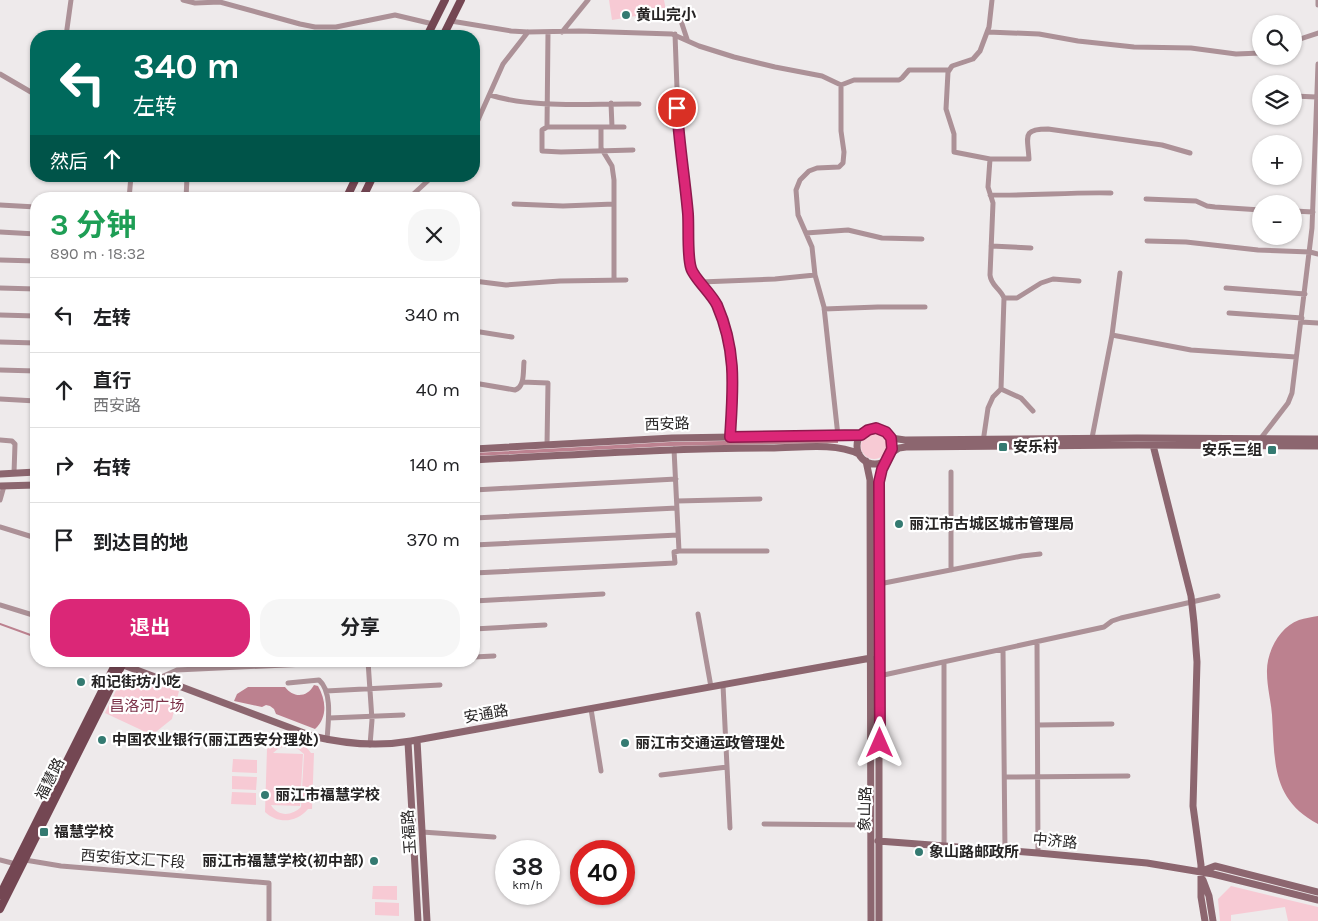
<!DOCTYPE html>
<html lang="zh">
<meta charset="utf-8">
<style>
:root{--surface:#fff;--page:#f6f6f6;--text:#202124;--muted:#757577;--line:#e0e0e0;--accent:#db2777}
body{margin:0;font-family:Karla,"Noto Sans SC",sans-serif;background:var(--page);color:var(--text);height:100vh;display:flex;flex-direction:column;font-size:19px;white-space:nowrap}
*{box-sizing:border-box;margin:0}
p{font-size:16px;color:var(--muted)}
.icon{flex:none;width:28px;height:28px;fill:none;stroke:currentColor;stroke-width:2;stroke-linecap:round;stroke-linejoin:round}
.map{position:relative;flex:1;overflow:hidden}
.details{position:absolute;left:30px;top:192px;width:450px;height:475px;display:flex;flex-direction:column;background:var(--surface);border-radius:20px;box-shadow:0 1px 4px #0004}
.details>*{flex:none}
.guide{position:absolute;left:30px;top:30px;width:450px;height:152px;border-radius:20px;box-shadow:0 1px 4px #0004;background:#00695c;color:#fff;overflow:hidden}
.fabs{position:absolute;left:1252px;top:15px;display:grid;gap:10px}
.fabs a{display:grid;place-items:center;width:50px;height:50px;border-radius:50%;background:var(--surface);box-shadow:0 1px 4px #0004;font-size:25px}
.speed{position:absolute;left:495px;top:840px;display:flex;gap:10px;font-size:25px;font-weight:700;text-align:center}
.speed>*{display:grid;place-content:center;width:65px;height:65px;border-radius:50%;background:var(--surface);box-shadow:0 1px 4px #0004;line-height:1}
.speed small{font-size:12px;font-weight:400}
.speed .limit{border:8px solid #d22;background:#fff;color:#111}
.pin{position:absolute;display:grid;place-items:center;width:42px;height:42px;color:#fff;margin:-21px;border:2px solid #fff;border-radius:50%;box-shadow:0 1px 5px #0007}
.me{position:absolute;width:55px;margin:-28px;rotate:0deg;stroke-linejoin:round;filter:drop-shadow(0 0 4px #0008)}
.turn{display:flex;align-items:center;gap:18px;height:105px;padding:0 20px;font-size:22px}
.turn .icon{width:65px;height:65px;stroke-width:2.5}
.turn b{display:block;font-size:35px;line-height:42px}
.then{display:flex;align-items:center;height:48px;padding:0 20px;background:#0003;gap:10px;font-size:19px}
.round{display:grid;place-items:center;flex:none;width:52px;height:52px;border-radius:20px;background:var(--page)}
.head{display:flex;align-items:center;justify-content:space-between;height:85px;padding:0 20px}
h1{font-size:30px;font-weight:700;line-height:38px;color:#1e9e55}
.primary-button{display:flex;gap:10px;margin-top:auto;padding:10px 20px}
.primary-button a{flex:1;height:58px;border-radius:20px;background:var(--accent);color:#fff;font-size:20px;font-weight:700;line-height:58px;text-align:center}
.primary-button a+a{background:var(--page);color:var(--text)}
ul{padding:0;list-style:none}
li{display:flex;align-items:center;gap:15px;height:75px;padding:0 20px;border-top:1px solid var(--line)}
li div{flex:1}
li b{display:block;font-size:19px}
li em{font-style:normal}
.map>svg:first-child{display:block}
.green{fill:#f7cad4;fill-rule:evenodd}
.water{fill:#bc818f}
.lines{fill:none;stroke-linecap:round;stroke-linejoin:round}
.stream{stroke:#bc818f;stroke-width:2}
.street{stroke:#ac9197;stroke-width:5}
.secondary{stroke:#8c666f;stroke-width:7}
.primary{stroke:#744753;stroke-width:8}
.route-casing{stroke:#8e194d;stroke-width:12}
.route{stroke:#db2777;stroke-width:9}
.poi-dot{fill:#347a71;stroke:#fff;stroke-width:2}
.labels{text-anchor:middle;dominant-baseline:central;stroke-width:4.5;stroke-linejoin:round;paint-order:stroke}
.poi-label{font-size:15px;font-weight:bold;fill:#262424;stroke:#fff;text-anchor:start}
.street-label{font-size:15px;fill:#262424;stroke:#fff}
.park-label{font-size:15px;fill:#7c3249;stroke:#fff}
</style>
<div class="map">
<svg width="1318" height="921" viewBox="0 0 1318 921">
<rect width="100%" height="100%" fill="#eeeaeb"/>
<path class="green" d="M609,0H664L666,11L612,20Z
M861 446a13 13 0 1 1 26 0a13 13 0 1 1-26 0Z
M127,675H135L179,691L172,719L152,735L105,713L122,678Z
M282,740C295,739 304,743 311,753H314L312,809H308C296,823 278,824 265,812L267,749L274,743ZM287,746L298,749L304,754L301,807C292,816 278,817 271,805L300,806L303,754L273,753L279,748Z
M233,759L257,760V773L232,772Z
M232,776L257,777L256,790L232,789Z
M232,792L256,793V805L231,804Z
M373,886H397V900L372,899Z
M1231,886L1318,907V921H1288L1285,907L1231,915V921H1220L1218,899Z
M375,902L399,903V916L375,915Z"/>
<path class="water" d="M838,439V443L670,446L474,456V453L670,442Z
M1318,616V824C1271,799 1275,761 1272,715C1271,701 1267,687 1267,673C1266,653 1279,627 1299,620C1305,618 1312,617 1318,616Z
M314,685L318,686C326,700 328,717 315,729L276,714L274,709L270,706L266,705L262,707L234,701L237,694L248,687H285C293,698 307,698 314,685Z"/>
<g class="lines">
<path class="stream" d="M0,624L36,637
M102,661L105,662"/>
<path class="street" d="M183,0L195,3L220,2L300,24L315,27H336L395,15L433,24
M992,0L989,27L980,51L973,59L952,66L948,72L946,109L954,134V152L990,159H1029C1028,137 1021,129 1048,129L1162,145L1190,153
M1318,0V5
M677,9L687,39
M451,21L511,31L528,32L579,31L672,34L699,46L734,57L775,67L822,76L841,85
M548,32L547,127H624
M562,32L588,0
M988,32L1039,34L1078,41L1134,47L1191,48L1236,54L1261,53
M675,34L679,143L688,215L691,268L715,303L729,343L734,378L730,437
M66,36L71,0
M1294,41L1318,33
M0,74L36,95
M841,85L854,80H899L902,78L909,70H948
M490,95C535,109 592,103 639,104
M1294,96L1316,97
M611,103L612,127
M547,127L542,130V151L561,152L633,150
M601,127V148L612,166L614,180V280
M474,129L503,64L528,32
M179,176L187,177L186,199
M990,195C1031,196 1070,192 1111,193
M129,199L131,176
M408,199L433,176
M1146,199L1196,201L1207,206L1215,207L1261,210
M514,204L563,206L614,204
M0,205L36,207
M1294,211L1313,212
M0,232L36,234
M806,233L848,230L882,238L922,239
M1147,241L1186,242L1258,250L1310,252L1318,254
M991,246L1031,248
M0,260L36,261
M474,281L506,285L560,281L626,280
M701,282L775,279L815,275
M0,288L36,289
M1226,288L1305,294
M1004,298H1017L1041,283L1053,279L1079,281
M824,309L878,307H925
M1229,313L1302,318
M0,315L36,316
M1301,322L1318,323
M474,331L512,337
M1112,335L1191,350L1296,357
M0,342L36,343
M0,370L36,371
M522,382L548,383L547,445
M474,383L515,390C525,387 523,371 524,362
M1001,389L1021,398L1033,411
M0,399L36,401
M838,436L824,307L815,275L812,247L798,215L796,190L800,180L809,171L817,168L839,167L843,163L844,152L841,131V85
M1092,438L1112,335L1120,273
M1261,438L1288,403L1292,393L1312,228L1318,64
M0,440L12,441L15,444L14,473
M983,442L988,408L993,397L1001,389L1004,298C1000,288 991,286 990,275L993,203L988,187L990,159
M474,490L676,479
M0,500L4,486
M677,501L760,499
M474,518L677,508
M951,521H1065
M0,527L36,538
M474,545L678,535
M679,551H767
M951,570V472
M474,573L675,563L674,552L679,551L674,449
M879,584L1022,556L1040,554
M474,601L603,594
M0,605L36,616
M698,614L711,687
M474,629L545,625
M1037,642L1038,853
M1003,650L1005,851
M474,657L494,656
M368,661L372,720L370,745
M879,676L1104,627L1112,621L1121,618L1218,596
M159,678L177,670L369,661
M288,683L319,680C333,692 328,723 327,740
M723,685L730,828
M326,691L440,685
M591,709L601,771
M329,718L403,715
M1038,725L1112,724
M661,775L727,767
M1005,777L1128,776
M764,824L871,825
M422,832L494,837
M944,846V662
M0,860L16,864
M25,860L61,866L269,883V921"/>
<path class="secondary" d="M857 446a18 18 0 1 1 36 0a18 18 0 1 1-36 0Z
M891,438L905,440L1137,438L1318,439
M1153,445L1191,596L1194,623L1197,662L1193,806L1201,865V897L1205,921
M474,449L672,438L861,435
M891,453L899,448L906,447L1138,445L1318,446
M474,460C572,455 671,448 770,448C799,448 833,442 859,454
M866,461L870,480L871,921
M0,474L36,472
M0,486L36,485
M118,663L312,736C345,744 377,747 411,741L871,658
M417,740L427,921
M408,742L418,921
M878,841L1038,853L1147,863L1213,874L1318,900
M1202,871L1215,866L1318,892
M1203,880L1209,896L1213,921
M879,921V482L882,469L887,459"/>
<path class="primary" d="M427,36L445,0
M443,36L461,0
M346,199L357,176
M362,199L373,176
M0,895L117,661
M0,909L124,661"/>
</g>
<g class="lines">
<defs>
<path id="route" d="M677,108C679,144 685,179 688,214C689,229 687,255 691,268C693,277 711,293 717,305C737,351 733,389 730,437L861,435L868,430L876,428L886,432L891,438L892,449L882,469L879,482L880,743"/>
</defs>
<use href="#route" class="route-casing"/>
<use href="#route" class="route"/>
</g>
<g class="poi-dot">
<circle cx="626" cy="15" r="5"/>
<rect x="998" y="442" width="10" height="10" rx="2.5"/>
<rect x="1267" y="445" width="10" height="10" rx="2.5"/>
<circle cx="899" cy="524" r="5"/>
<circle cx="81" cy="682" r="5"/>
<circle cx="102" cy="740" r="5"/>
<circle cx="625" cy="743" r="5"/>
<circle cx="265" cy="795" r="5"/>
<rect x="39" y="827" width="10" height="10" rx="2.5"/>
<circle cx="919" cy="852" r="5"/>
<circle cx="374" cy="861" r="5"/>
</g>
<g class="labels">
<g class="poi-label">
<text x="636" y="15">黄山完小</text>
<text x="1013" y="447">安乐村</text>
<text x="1262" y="450" text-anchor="end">安乐三组</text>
<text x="909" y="524">丽江市古城区城市管理局</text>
<text x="91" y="682">和记街坊小吃</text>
<text x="112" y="740">中国农业银行(丽江西安分理处)</text>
<text x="635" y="743">丽江市交通运政管理处</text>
<text x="275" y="795">丽江市福慧学校</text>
<text x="54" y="832">福慧学校</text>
<text x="929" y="852">象山路邮政所</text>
<text x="364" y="861" text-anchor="end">丽江市福慧学校(初中部)</text>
</g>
<g class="street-label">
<text transform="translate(667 424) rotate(-2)">西安路</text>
<text transform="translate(486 714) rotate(-10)">安通路</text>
<text transform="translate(50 779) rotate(-63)">福慧路</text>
<text transform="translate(865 809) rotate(-89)">象山路</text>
<text transform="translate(409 832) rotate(-94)">玉福路</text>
<text transform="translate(1055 841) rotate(5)">中济路</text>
<text transform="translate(133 859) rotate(4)">西安街文汇下段</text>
</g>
<g class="park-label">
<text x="147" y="706">昌洛河广场</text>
</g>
</g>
</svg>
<div class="fabs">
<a><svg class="icon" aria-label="search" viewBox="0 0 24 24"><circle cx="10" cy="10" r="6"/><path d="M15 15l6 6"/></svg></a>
<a><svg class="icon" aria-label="layers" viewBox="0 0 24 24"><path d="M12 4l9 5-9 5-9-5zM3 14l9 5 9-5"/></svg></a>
<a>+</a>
<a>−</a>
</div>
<div class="speed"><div>38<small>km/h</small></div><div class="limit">40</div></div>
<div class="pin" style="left:677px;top:108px;background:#d93025"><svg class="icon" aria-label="arrive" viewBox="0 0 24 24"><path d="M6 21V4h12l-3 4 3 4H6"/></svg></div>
<svg class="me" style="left:880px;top:743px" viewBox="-20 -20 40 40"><path d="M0-17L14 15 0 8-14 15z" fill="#db2777" stroke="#fff" stroke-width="4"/></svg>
<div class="guide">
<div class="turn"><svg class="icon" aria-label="left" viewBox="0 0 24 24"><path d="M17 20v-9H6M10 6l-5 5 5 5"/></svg><div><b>340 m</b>左转</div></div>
<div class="then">然后<svg class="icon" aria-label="ahead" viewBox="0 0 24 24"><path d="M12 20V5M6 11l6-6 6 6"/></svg></div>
</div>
<section class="details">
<div class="head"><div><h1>3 分钟</h1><p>890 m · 18:32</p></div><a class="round"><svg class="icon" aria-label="close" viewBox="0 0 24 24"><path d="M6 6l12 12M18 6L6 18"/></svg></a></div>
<ul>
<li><svg class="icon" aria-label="left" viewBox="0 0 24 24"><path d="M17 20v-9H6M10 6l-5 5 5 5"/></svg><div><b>左转</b></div><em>340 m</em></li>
<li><svg class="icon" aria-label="ahead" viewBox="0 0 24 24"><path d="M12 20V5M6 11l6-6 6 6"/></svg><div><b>直行</b><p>西安路</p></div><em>40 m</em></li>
<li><svg class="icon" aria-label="right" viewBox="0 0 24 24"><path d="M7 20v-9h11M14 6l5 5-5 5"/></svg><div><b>右转</b></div><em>140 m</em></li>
<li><svg class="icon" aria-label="arrive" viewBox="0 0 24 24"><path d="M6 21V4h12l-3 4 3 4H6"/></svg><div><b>到达目的地</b></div><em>370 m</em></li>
</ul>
<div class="primary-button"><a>退出</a><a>分享</a></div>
</section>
</div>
